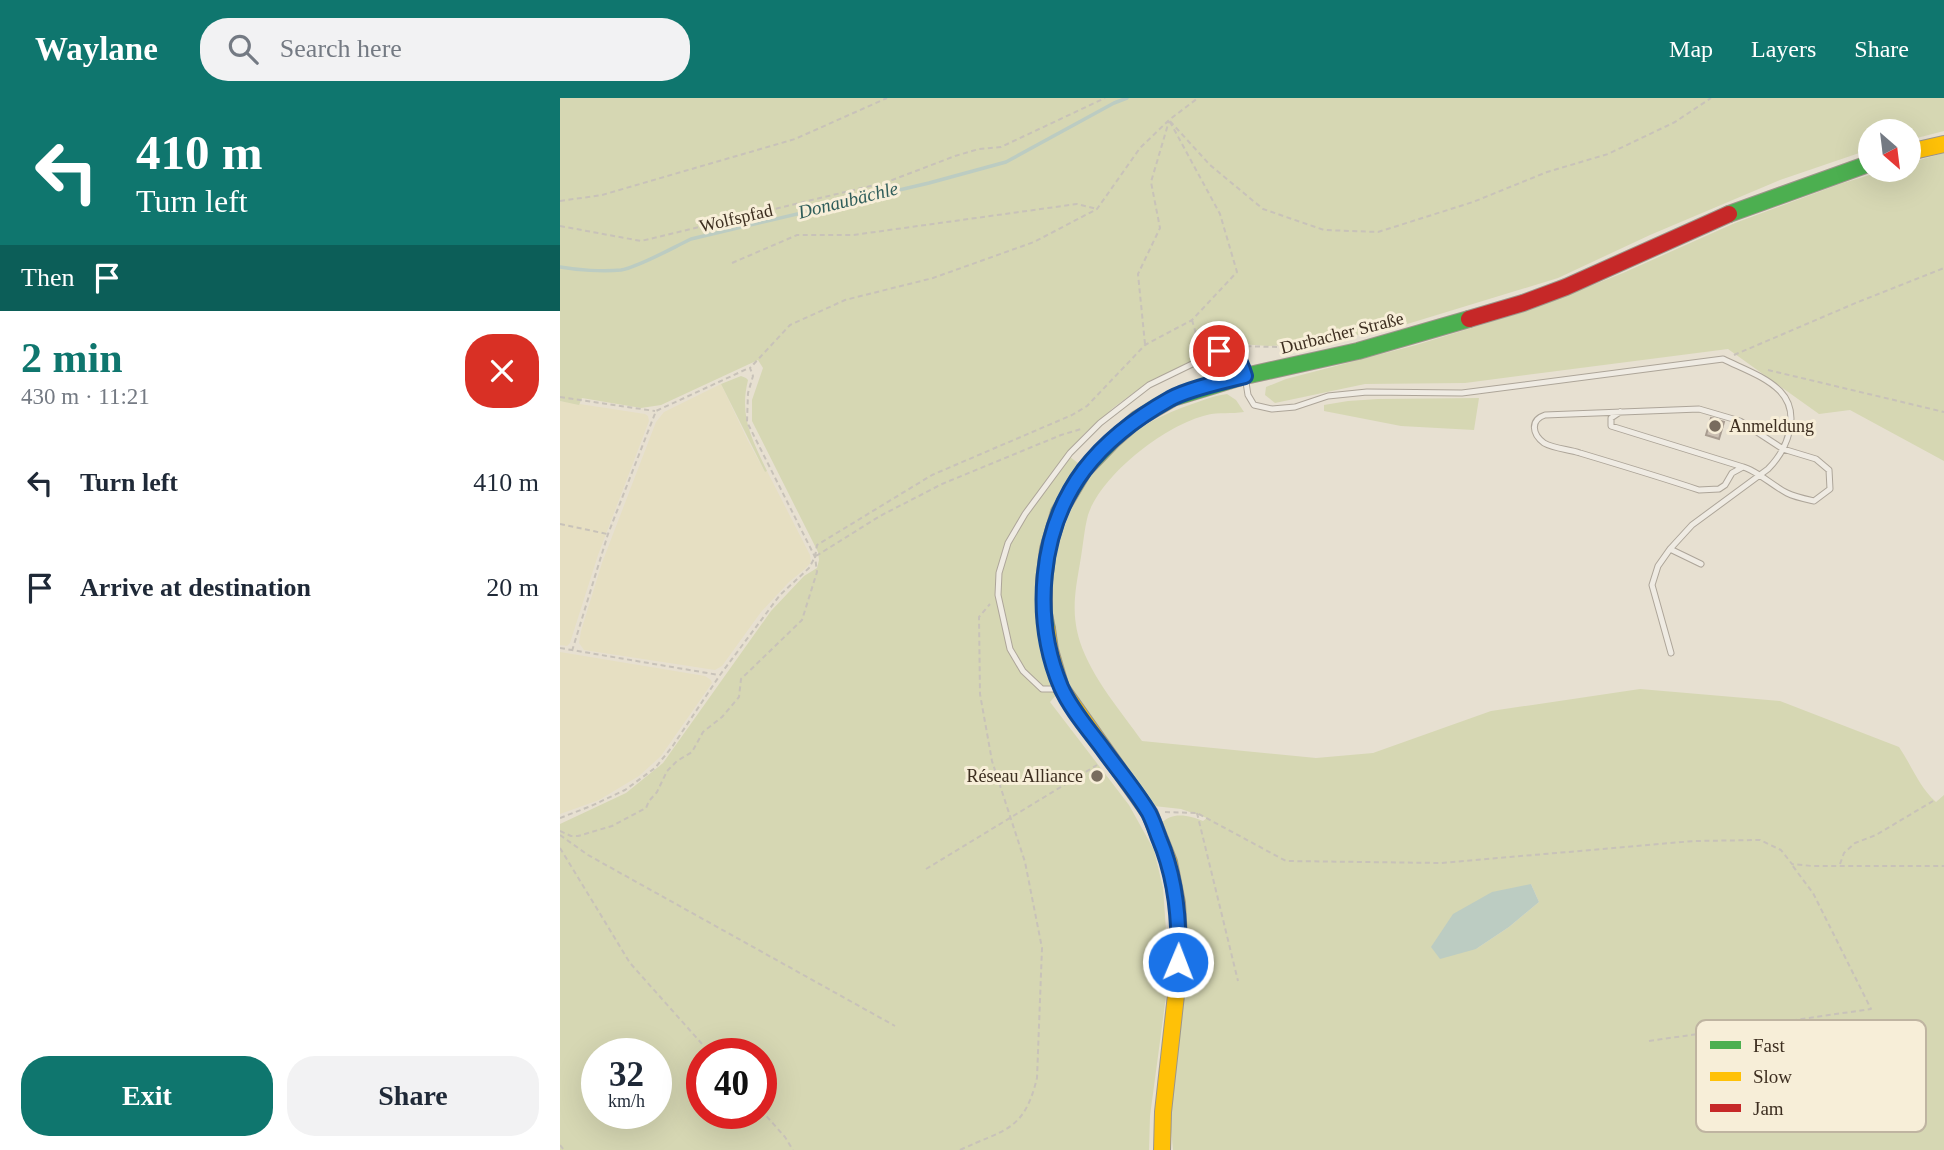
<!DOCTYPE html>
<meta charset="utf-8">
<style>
:root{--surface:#fff;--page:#f2f2f3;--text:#1f2937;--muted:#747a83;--accent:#0f766e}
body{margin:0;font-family:"Times New Roman",serif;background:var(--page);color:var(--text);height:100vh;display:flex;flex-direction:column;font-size:26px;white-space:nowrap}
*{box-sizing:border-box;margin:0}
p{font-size:23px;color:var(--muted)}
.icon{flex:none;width:38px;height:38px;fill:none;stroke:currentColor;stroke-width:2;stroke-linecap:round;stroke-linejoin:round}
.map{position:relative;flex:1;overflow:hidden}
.drawer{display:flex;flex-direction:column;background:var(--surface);width:560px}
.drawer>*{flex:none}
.banner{background:#0f766e;color:#fff;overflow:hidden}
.needle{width:46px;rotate:152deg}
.buttons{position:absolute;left:1298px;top:21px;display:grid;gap:14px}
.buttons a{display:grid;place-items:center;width:63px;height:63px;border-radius:50%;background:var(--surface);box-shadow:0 7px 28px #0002;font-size:35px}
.speed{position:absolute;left:21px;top:940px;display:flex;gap:14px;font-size:35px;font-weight:700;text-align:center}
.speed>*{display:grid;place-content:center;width:91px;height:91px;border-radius:50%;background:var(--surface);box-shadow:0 7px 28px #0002;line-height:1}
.speed small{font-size:18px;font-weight:400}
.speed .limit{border:10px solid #d22;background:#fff;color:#111}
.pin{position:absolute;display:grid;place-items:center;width:60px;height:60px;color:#fff;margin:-30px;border:4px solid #fff;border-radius:50%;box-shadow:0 2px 7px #0007}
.me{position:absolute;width:77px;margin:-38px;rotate:1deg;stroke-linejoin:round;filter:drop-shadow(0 0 5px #0008)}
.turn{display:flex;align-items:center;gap:24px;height:147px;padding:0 21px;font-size:32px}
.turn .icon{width:91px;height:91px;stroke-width:2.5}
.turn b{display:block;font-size:49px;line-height:60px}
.then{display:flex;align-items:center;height:66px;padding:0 21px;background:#0003;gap:14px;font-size:26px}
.round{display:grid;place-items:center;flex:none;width:74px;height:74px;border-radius:28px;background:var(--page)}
.overview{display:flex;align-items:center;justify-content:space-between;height:119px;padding:0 21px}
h1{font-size:42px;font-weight:700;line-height:52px;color:var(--accent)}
.button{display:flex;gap:14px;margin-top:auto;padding:14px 21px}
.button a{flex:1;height:80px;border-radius:28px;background:var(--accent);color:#fff;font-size:28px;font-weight:700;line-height:80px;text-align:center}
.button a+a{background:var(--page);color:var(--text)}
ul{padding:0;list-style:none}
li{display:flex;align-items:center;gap:21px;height:105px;padding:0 21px}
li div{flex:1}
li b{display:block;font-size:26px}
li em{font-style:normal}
header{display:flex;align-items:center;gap:42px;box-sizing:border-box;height:98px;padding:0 35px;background:var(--accent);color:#fff}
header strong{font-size:33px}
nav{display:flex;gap:38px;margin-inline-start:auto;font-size:24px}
.search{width:490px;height:63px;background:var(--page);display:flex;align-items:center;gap:18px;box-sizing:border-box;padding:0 24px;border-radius:28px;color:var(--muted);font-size:26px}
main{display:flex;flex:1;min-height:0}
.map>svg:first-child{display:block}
.farmland{fill:#e6dfc2}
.green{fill:#d6d7b3;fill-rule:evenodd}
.water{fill:#bcccc2}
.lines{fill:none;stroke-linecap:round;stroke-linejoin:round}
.stream{stroke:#bcccc2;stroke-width:3.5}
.building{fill:#cbbfb2;stroke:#a89c90;stroke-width:2}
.lane-casing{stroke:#ada599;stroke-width:7}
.fast-casing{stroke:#9c958a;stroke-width:18}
.slow-casing{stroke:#9c958a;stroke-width:18}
.jam-casing{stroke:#9c958a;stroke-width:18}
.path{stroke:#c8c2b9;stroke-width:2;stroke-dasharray:5 3.5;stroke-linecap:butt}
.lane{stroke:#efebe3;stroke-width:5}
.fast{stroke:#4caf50;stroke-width:16}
.slow{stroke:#ffc107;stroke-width:16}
.jam{stroke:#c62828;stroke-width:16}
.route-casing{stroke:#114b97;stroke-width:18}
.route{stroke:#1a73e8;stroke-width:12}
.poi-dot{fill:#786c5e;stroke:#f7eed8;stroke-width:2.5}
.labels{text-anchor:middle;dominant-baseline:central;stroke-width:6;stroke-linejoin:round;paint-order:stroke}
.street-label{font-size:18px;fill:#3d2e20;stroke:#f7eed8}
.poi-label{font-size:18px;fill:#3d2e20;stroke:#f7eed8;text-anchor:start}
.water-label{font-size:19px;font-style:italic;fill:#2f5d5a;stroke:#f7eed8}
.key{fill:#f7eed8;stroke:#bfb4a1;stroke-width:2}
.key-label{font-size:19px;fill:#3d2e20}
</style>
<header>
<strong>Waylane</strong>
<div class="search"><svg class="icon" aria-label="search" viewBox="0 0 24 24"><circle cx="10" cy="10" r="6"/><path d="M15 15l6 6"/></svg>Search here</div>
<nav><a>Map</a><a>Layers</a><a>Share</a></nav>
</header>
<main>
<section class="drawer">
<div class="banner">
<div class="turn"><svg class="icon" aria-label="left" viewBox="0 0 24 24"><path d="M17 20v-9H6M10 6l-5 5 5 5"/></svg><div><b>410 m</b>Turn left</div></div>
<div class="then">Then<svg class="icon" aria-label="arrive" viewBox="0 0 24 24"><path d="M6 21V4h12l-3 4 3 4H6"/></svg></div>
</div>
<div class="overview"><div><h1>2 min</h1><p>430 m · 11:21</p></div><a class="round" style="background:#d93025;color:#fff"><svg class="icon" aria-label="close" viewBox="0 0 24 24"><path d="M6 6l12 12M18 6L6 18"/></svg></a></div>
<ul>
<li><svg class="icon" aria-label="left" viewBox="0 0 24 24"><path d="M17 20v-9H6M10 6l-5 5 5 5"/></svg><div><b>Turn left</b></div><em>410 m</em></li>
<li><svg class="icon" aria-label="arrive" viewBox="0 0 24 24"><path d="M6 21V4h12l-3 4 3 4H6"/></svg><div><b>Arrive at destination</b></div><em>20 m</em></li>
</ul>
<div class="button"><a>Exit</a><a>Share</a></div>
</section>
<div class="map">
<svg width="1384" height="1052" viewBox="0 0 1384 1052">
<rect width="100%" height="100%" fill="#e7e0d1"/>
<path class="farmland" d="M161,286L188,343L205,374L207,373L250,457L251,464L246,470L229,484L201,514L162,568L155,572L24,552L19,545L21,533L42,465L96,324L104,314Z
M0,303L85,316L88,318L89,323L38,457L10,545L7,548L0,547Z
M0,554L145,578L151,582L152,585L101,658L79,678L39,702L0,716Z"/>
<path class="green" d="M0,0H1384V33L1349,42V33H1311V51L1220,82L1090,137L998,180L844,227L761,245L708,248L667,245L658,251L588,284L553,310L524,336L494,371L499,373L510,359L518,365C545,335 574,308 611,291C622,285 635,282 647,277V264L667,261L671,265L670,274L630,288L515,378L477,514L481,554L497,596L490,604L569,707L594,752L603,790L607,846V891L590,1018L589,1052H0V726L66,695L103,665L211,513L244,478L257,470L259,462L258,454L192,323V302L203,270L198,262L101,307L81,310L22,300L19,307L0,303ZM37,956H96V1015H37ZM142,956H201V1015H142Z
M1384,55V363L1290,312L1259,316L1168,251L905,285L805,286L715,305L705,297L706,289L726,281L856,247L970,212L1063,175L1175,125L1280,86L1326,72H1349V65Z
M181,278L186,280L188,282C179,319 192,341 207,373L205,374L161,286Z
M667,296L676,302L684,314C672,316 658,314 647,317C605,327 542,376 528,417C524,432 523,449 520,465C515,494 511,515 520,544C532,580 560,612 582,643L756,660L813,655L931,613L1080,591L1220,603L1339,649C1352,668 1359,689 1376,704L1384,697V1052H613L610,1019L624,867L609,745L602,725C612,713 631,718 643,723L647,720L621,711L594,708L589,704C572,681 556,657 540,634C526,615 512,597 503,575C477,502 495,411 549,355C568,335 595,320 621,310C636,305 651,298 667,296ZM971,786L979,804L949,829L916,851Z
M919,300L914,332L841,328L764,313V307L788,303L818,301Z"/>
<path class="water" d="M971,786L979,804L949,829L916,851L880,861L871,849L893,816L932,794Z"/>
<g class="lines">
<path class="stream" d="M0,169C17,172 43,174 61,172C79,169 114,149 131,141L369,85L446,64L554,5L567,0"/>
</g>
<path class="building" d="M1151,320L1164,324L1159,341L1146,337Z"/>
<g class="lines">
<defs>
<path id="lane" d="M1139,311L1180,323L1223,351L1256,361L1269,372L1270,391L1254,403C1245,401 1235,399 1227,395C1213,388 1196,372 1183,369L1172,375L1165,387L1159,391L1139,392C1100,379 1060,367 1020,355C1008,351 995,351 984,345C972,336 970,322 985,317Z
M1060,314L1051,320V328L1183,369
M1110,451L1141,466
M498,591H482L463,573L450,551L438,497L439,475L448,445L465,416L510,355L540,325L589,287L659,253L672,255L681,264L685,278L688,297L694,307L712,311L735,309L768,298L807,294L902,295L1163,261C1181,270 1205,278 1220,293C1242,316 1227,352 1208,371L1132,427L1110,451L1098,468L1092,487L1111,555"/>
<path id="fast" d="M1169,116L1311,65
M487,531L484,516V483L488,451L499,414L524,372L553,342L577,321L613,300L685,278L798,253L909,221"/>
<path id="slow" d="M1349,54L1384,46
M487,531L490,552L501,590L590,716L609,764L617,805L619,841L617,888L603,1014L602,1052"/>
<path id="jam" d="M909,221L963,205L1006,189L1169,116"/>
</defs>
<use href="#lane" class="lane-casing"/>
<use href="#fast" class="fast-casing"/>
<use href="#slow" class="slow-casing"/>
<use href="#jam" class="jam-casing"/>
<path class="path" d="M0,103L42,97L235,41L327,0
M0,128L81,143L327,84L395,58L419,51L441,49L545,0
M172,165L237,137H293L517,106L537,111
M632,222L641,253
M585,246L578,176L600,130L591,84L609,23
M678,248L717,249L753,248
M1174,257L1298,204L1384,170
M1208,272L1384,314
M0,299L95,313
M0,426L47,436
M256,458L320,418L382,386L501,337L521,331
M0,550L159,577
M12,553L48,436L96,313L189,270
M605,714L637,715L726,763L881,765L1134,743L1200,742L1221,752L1232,766L1252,768H1384
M637,715L678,883
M0,720L31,708L65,692L95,670L112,649L160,577L220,497L249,470L255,459L257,447L372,377L512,317L527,308L585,247L632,222L677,174L660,116L609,22L650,67L703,111L764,132L818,134L913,104L987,74L1048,56L1115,24L1151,0
M0,733L11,738H18L52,728L86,710L89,703L97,694L107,673L117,663L132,654L143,634L162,619L179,599L181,581L242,522L257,474L255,459L187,324L188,295L193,278L190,270L230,227L285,202L373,180L474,144L537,111L580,50L609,22L638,0
M0,737L28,757L335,928
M0,750L70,865L151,956
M1280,766L1284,755L1295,745L1316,737L1373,703
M366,771L537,667
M1089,943L1311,911L1253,795L1232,767
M201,1012L225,1039L233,1052
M0,1047L4,1052
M400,1052C444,1031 464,1034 477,980L482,850L465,764L432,663L420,596L419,519L430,506"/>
<use href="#lane" class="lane"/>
<use href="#fast" class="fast"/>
<use href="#slow" class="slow"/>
<use href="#jam" class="jam"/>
</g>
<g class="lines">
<defs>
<path id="route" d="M618,864C620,821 616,780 599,740C596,732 593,723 589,715C576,693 558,672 543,651C529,632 510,610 501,589C472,520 479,432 524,372C546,343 578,319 610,301C631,290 662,284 685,278C680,261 677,256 659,253"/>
</defs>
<use href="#route" class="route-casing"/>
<use href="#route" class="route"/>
</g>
<g class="poi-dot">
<circle cx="1155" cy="328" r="7"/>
<circle cx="537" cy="678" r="7"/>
</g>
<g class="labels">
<g class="street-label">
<text transform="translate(176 120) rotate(-13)">Wolfspfad</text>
<text transform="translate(782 235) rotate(-14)">Durbacher Straße</text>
</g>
<g class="poi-label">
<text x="1169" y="328">Anmeldung</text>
<text x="523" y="678" text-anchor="end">Réseau Alliance</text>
</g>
<g class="water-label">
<text transform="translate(288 102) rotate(-14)">Donaubächle</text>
</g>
</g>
<rect x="1136" y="922" width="230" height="112" rx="10" class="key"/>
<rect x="1150" y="943" width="31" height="8" fill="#4caf50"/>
<rect x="1150" y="974" width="31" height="9" fill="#ffc107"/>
<rect x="1150" y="1006" width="31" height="8" fill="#c62828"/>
<g class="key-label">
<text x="1193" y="954">Fast</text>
<text x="1193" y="985">Slow</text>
<text x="1193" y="1017">Jam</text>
</g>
</svg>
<div class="buttons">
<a><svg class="needle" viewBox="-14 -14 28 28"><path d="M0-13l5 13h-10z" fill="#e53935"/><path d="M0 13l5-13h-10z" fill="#747a83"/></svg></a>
</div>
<div class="speed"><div>32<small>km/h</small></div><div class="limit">40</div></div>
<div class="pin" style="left:659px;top:253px;background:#d93025"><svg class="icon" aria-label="arrive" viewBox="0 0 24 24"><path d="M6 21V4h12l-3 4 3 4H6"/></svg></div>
<svg class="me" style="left:618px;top:864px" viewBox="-20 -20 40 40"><circle r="17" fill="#1a73e8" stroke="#fff" stroke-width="3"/><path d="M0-11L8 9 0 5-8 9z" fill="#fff"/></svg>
</div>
</main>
